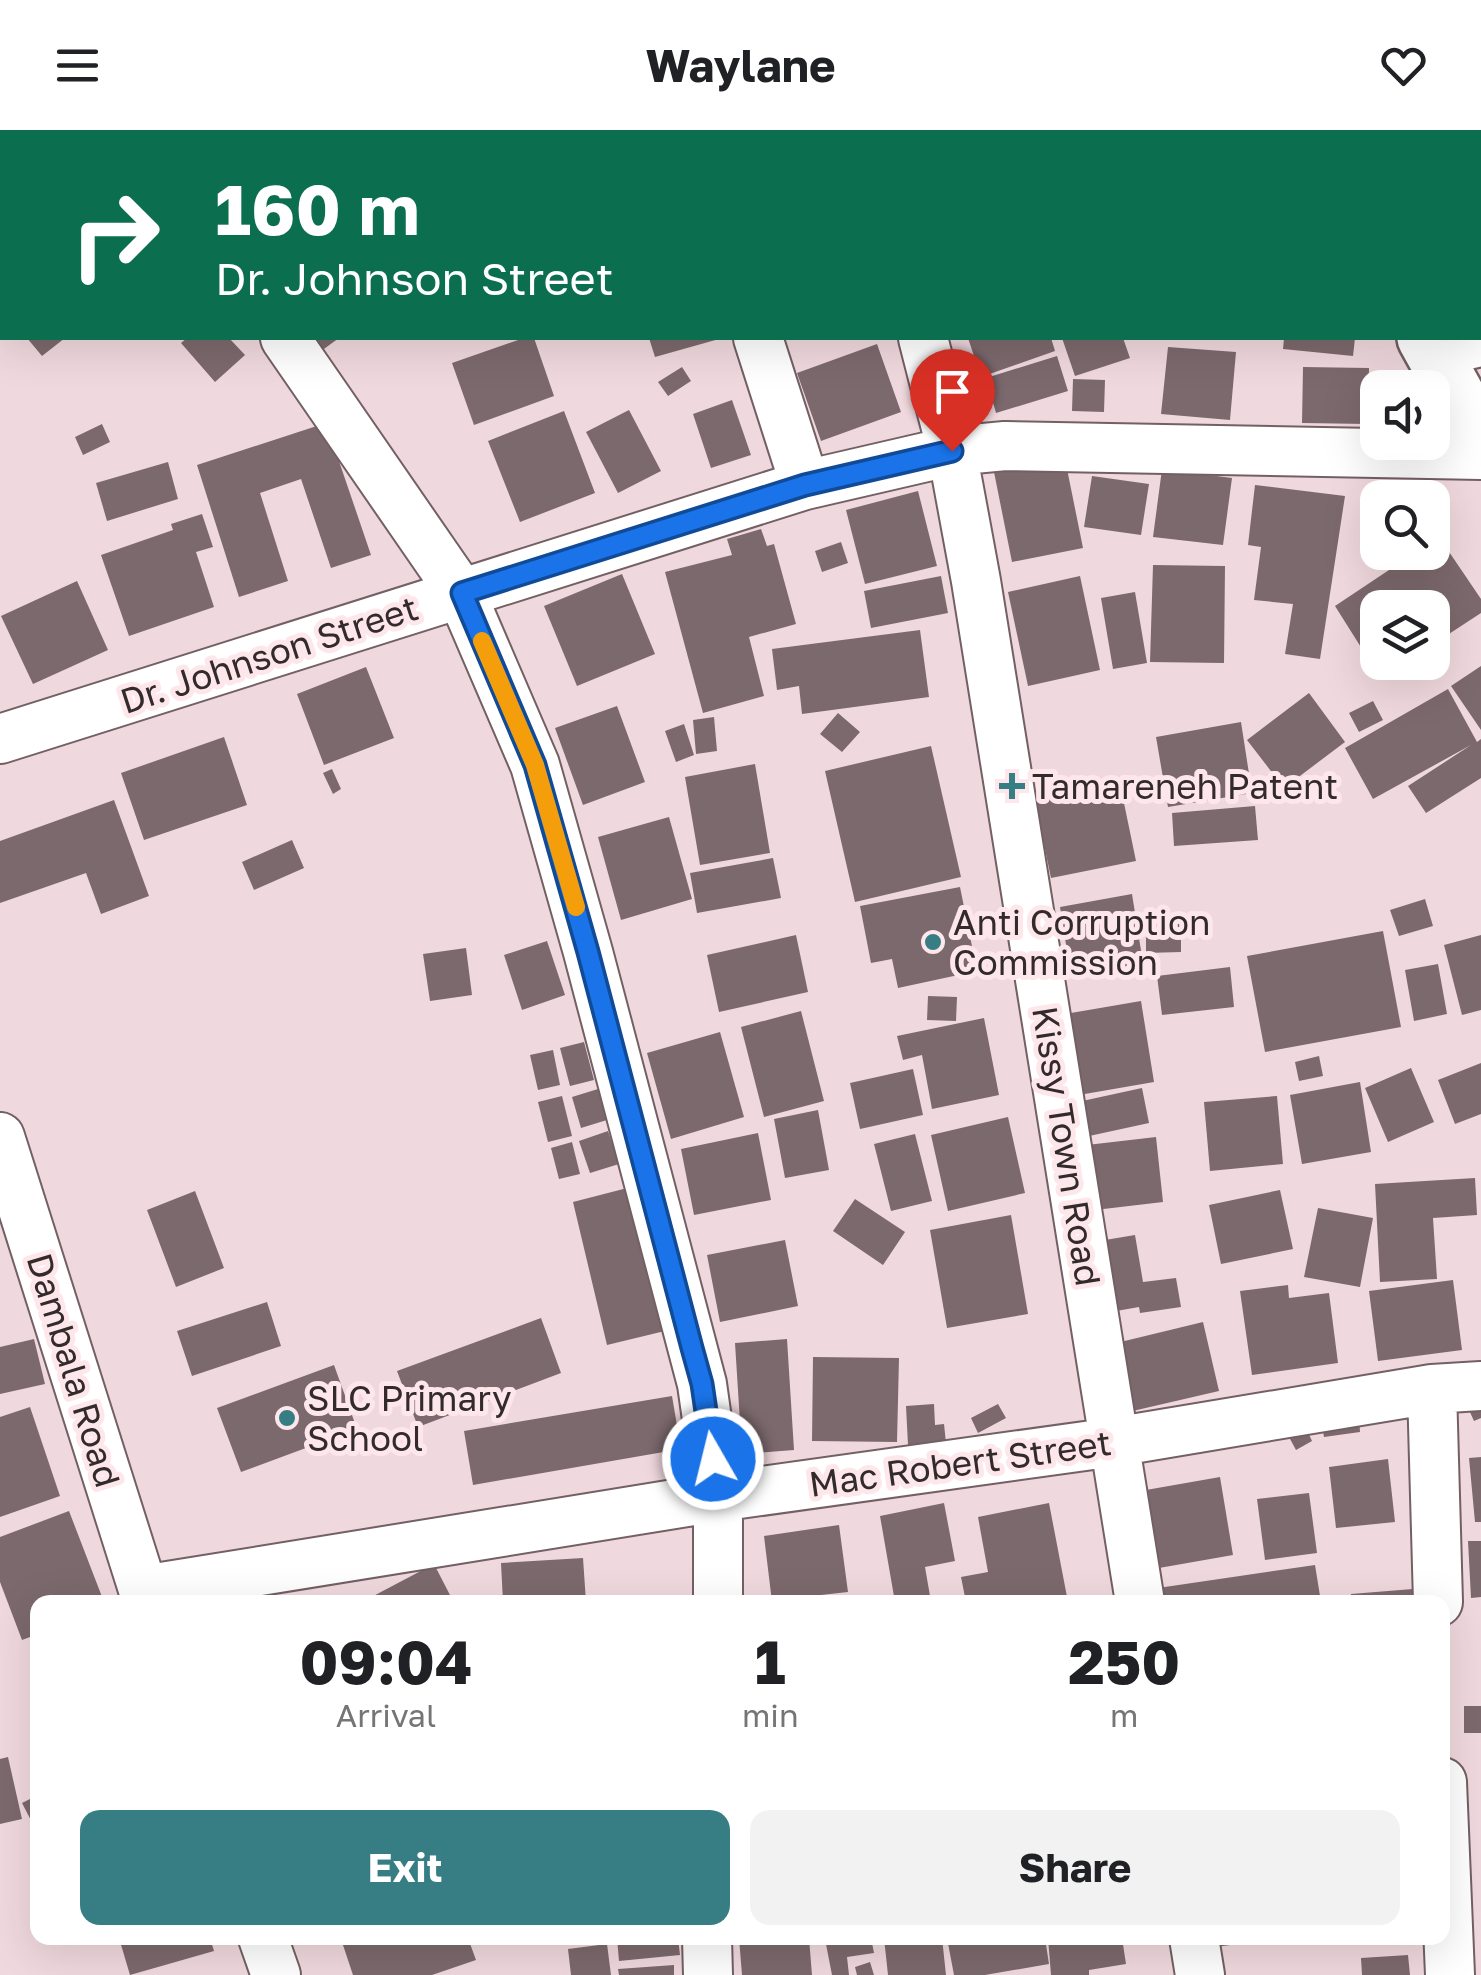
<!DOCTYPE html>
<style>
:root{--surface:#fff;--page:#f2f2f2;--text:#202124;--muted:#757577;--accent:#367e84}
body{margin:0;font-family:"Golos Text",sans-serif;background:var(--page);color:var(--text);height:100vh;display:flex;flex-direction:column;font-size:38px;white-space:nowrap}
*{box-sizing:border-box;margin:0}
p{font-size:32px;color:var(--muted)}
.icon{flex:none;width:55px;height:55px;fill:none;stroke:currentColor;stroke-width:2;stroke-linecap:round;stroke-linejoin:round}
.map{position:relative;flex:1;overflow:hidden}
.panel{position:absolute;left:30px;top:1465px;width:1420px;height:350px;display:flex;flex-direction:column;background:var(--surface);border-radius:20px;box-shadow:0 10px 40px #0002}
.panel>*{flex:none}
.top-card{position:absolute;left:0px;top:0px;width:1482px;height:210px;box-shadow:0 10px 40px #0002;background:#0b6e4f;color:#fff;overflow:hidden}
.buttons{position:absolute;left:1360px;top:240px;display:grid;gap:20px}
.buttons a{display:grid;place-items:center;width:90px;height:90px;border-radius:20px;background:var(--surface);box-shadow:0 10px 40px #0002;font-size:50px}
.pin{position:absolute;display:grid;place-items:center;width:85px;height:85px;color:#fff;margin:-102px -42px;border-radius:50% 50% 50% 0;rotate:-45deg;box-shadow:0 0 10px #0007}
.pin .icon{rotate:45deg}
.me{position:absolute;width:110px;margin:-55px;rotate:352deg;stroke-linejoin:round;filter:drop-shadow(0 0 8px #0008)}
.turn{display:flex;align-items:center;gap:35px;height:210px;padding:0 50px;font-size:45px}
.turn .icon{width:130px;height:130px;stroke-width:2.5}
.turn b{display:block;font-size:70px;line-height:85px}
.eta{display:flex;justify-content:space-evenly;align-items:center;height:170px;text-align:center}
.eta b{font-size:60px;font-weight:700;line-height:70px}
.primary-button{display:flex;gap:20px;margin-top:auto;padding:20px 50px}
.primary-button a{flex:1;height:115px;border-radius:20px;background:var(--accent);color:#fff;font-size:40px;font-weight:700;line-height:115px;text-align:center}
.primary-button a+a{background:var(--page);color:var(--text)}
header{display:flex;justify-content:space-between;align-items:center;height:130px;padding:0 50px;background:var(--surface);font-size:45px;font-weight:700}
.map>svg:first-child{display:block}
.building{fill:#7c696d}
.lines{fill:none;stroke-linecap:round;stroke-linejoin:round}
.minor-casing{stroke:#736064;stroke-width:52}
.major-casing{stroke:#736064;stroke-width:60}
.minor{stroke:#fff;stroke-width:48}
.major{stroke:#fff;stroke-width:55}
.route-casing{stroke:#114b97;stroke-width:25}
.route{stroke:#1a73e8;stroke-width:18}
.slow{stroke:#f59e0b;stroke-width:18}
.poi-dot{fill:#367e84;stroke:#fde7eb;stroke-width:4}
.labels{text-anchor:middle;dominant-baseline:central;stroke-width:10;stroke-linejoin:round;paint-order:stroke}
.street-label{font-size:35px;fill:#322a2b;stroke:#fde7eb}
.poi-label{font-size:35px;fill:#322a2b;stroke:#fde7eb;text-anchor:start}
</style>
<header><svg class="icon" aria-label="menu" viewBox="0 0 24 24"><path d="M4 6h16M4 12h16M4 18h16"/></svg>Waylane<svg class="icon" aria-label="heart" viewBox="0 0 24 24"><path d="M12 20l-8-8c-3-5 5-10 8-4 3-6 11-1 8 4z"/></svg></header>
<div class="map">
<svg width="1481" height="1845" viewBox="0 0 1481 1845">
<rect width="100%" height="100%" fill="#f0d9de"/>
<path class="building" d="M27,208H65L42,226Z
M187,208H229L245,225L215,252L181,213Z
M305,208H339L317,224Z
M524,208H534L554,266L474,295L452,233Z
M649,208H719V209L655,227Z
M968,208H1051L1055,221L981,247Z
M1062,208H1123L1130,228L1075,246Z
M1284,208H1355L1353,226L1283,219Z
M877,214L901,282L821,311L797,243Z
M1168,217L1236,222L1230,290L1161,284Z
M1057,226L1068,261L996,283L986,248Z
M682,237L691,251L668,266L658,252Z
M1303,237L1369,238L1368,294L1302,293Z
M1073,249L1105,250L1104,282L1072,281Z
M732,270L751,325L711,338L693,284Z
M629,280L661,341L618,363L586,302Z
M564,281L595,363L520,392L488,311Z
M326,293L371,425L331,438L301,349L260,363L288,451L239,467L197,335Z
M102,294L110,312L83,325L75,307Z
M1065,329L1083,418L1012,432L994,342Z
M168,332L178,369L107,391L96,353Z
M1162,339L1232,348L1223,415L1153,407Z
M1092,346L1149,354L1141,405L1084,397Z
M1255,355L1345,366L1320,529L1285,524L1293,474L1254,470L1261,417L1248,415Z
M918,361L937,436L865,454L846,380Z
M202,384L213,417L196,422L214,477L129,506L101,425L173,400L171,394Z
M761,399L767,416L774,414L796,494L749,507L764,566L703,583L665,442L732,425L727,409Z
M1439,407L1481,469V483L1432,515V478H1378V532H1406L1381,549L1335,476L1416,422H1432V411Z
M841,412L848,433L822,442L815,421Z
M1153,435L1225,436L1224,533L1150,532Z
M622,444L655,524L577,556L544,476Z
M941,446L948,483L871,498L864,461Z
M1080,446L1100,540L1028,556L1008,462Z
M77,451L108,520L33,554L1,486Z
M1135,462L1147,533L1113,539L1101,468Z
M920,500L929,567L802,584L799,556L777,560L772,519Z
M1481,536V600L1451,556Z
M366,537L394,608L324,635L297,564Z
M1448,559L1477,612L1481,609V648L1426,683L1408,656L1471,615L1373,669L1345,618Z
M1309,563L1345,612L1284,658L1247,610Z
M1373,571L1383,590L1359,602L1349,583Z
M617,576L645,652L583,675L555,598Z
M838,583L860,602L842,622L820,604Z
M714,587L717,621L696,624L693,590Z
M1241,592L1252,663L1168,677L1156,607Z
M684,594L694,625L676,632L665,601Z
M224,607L247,675L144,710L121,643Z
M931,616L961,747L855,772L825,641Z
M755,634L770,723L700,735L685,647Z
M332,639L341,659L333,664L323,643Z
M1119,649L1136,731L1051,748L1034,666Z
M114,670L149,766L101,784L86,743L0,773V711Z
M1255,676L1258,710L1174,716L1172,683Z
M669,687L692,769L621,790L598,707Z
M292,710L304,738L254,760L242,732Z
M773,728L781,768L697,783L690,743Z
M960,757L977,841L898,858L892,829L871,833L860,776Z
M1132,764L1143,833L1071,846L1060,777Z
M1425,769L1433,796L1399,806L1390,780Z
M1146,790H1181V822L1146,823Z
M1383,801L1401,897L1265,922L1247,826Z
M796,805L808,862L719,882L707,825Z
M1481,805V880L1462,885L1444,815Z
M547,811L565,865L522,880L504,825Z
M466,818L472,865L430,871L423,824Z
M1438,834L1447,884L1414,891L1405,840Z
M1230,837L1234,877L1162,885L1157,846Z
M928,866L957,867L956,891L927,890Z
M1141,871L1154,952L1079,965L1065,884Z
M801,881L824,971L764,987L741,897Z
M984,888L999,965L932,979L922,925L903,930L897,906Z
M720,902L744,987L671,1009L647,923Z
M584,912L594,950L570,956L560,918Z
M553,920L560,955L538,960L530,925Z
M1319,926L1323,946L1299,951L1295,932Z
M1481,933V984L1455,994L1438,950Z
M1411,938L1434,992L1388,1012L1365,958Z
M913,939L923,985L860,999L850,953Z
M1360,952L1371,1022L1302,1034L1290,965Z
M1142,958L1149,993L1080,1008L1073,973Z
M598,959L607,990L581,998L572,967Z
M562,966L572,1006L548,1012L538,972Z
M1277,966L1283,1034L1210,1041L1204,972Z
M818,980L829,1040L785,1048L774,989Z
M1008,987L1025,1063L948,1081L931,1005Z
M608,1001L619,1034L590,1043L579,1011Z
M758,1003L771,1070L694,1085L681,1019Z
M915,1004L932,1071L891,1081L874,1014Z
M1156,1007L1163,1072L1095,1080L1087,1015Z
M572,1012L580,1044L559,1049L551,1018Z
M1475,1048L1477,1085L1433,1088L1437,1149L1380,1152L1375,1054Z
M635,1056L669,1200L607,1215L573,1072Z
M1280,1060L1293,1119L1221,1134L1209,1075Z
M195,1061L224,1138L176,1157L147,1080Z
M855,1069L905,1102L883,1135L833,1101Z
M1318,1078L1373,1088L1360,1157L1304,1147Z
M1011,1085L1028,1184L947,1198L930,1100Z
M1135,1105L1143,1152L1176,1148L1181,1177L1140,1183L1139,1177L1105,1183L1093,1112Z
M785,1110L798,1176L720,1192L707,1125Z
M1453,1150L1462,1220L1378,1231L1369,1161Z
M1288,1155L1289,1168L1329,1163L1338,1233L1252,1245L1240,1161Z
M267,1172L281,1216L192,1246L177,1201Z
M541,1188L561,1243L418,1297L397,1241Z
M1203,1192L1219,1261L1124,1283L1108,1215Z
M34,1209L45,1254L0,1264V1217Z
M787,1209L794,1320L742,1324L735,1213Z
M813,1227L899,1228L897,1312L812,1311Z
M334,1235L357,1299L241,1342L217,1278Z
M672,1266L681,1319L473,1355L464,1301Z
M934,1274L935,1295L944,1294L946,1313L908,1315L906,1276Z
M998,1274L1006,1288L978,1303L971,1288Z
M1481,1274V1288L1474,1291L1469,1280Z
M30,1277L60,1366L0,1387V1287Z
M1359,1286L1360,1302L1324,1307L1321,1291Z
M1306,1298L1312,1311L1296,1320L1289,1307Z
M1481,1327V1392H1475L1469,1328Z
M1388,1329L1395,1392L1336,1398L1329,1337Z
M1220,1347L1233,1425L1159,1438L1146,1360Z
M1309,1363L1317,1423L1265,1430L1257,1369Z
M944,1373L955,1431L925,1437L930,1466L895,1472L880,1386Z
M1049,1373L1068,1472H966L961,1447L988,1442L978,1387Z
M69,1381L104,1472H38V1504L22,1510L0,1452V1407Z
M839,1395L848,1462L812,1466L813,1472H772L764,1406Z
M1468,1411H1481V1467L1471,1468Z
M583,1428L586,1472H503L501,1433Z
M434,1434L451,1467L442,1472H362Z
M1315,1435L1321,1472H1160L1158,1458Z
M1425,1458L1427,1472H1352L1351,1464Z
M1464,1576H1481V1603H1464Z
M8,1627L22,1689L0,1694V1629Z
M38,1665V1704L22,1673Z
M119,1808H210L214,1821L130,1845Z
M354,1808H468L476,1830L432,1845H353L342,1812Z
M617,1808H678L680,1825L619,1831Z
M739,1808H809L812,1845H742Z
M835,1808H871L874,1823L847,1827L849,1845H832L825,1809Z
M884,1808H942L946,1845H888Z
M947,1808H1045L1049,1834L985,1845H954Z
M1048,1808H1122L1126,1834L1089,1840V1845H1051Z
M1207,1808H1267V1810L1208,1818Z
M607,1814L611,1845H571L568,1819Z
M1408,1825L1410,1845H1362L1361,1828Z
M870,1832L874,1845H857L855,1837Z
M674,1835V1845H619L618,1839Z"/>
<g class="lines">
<defs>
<path id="minor" d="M93,0L96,2
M679,0L680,2
M859,0L860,2
M145,2L150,0
M0,113L2,111
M285,208L461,463L535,635L588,822L702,1254L718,1367V1472
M758,208L805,355
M923,208L952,321L976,451L1140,1472
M1432,223L1481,212
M0,609L805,355L952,321L1005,316L1481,325
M0,1007L147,1472
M1432,1259L1438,1472
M143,1460L718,1367L1114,1312L1432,1259L1481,1256
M1442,1652L1450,1845
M263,1808L276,1845
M707,1808L708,1845
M1194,1808L1200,1845"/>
<path id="major" d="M1336,0L1337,2
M1425,208L1481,309"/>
</defs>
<use href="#minor" class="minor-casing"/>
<use href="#major" class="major-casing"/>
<use href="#minor" class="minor"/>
<use href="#major" class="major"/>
</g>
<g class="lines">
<defs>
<path id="route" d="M713,1329L702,1254L692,1218L588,822L535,635L462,463L805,355L952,321"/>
</defs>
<use href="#route" class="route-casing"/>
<use href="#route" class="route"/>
<path class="slow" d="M482,511L535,635L576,777"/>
</g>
<g class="poi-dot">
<path d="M1007 641h10v10h10v10h-10v10h-10v-10h-10v-10h10z"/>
<circle cx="933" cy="812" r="10"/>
<circle cx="287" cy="1288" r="10"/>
</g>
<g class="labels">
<g class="street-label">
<text transform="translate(269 524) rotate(-18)">Dr. Johnson Street</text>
<text transform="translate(1067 1016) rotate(81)">Kissy Town Road</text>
<text transform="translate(74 1240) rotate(73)">Dambala Road</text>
<text transform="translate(960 1333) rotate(-8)">Mac Robert Street</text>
</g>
<g class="poi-label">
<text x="1032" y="656">Tamareneh Patent</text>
<text x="953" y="792">Anti Corruption<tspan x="953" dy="40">Commission</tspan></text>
<text x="307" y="1268">SLC Primary<tspan x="307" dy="40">School</tspan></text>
</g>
</g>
</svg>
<div class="buttons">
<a><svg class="icon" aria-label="sound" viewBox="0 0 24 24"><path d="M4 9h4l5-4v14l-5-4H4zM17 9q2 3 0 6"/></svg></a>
<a><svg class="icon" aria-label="search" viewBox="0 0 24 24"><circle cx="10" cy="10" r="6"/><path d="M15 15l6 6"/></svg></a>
<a><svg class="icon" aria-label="layers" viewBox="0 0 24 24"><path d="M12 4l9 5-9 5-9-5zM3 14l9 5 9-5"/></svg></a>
</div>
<div class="pin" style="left:952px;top:321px;background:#d93025"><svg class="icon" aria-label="arrive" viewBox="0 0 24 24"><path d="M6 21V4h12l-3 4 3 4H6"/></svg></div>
<svg class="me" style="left:713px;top:1329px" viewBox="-20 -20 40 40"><circle r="17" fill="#1a73e8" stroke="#fff" stroke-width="3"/><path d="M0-11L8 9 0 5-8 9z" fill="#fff"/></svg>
<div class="top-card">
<div class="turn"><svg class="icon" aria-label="right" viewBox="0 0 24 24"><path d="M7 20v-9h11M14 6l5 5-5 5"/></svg><div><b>160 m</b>Dr. Johnson Street</div></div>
</div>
<section class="panel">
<div class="eta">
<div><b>09:04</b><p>Arrival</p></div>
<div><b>1</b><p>min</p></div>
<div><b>250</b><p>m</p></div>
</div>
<div class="primary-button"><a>Exit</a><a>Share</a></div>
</section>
</div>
